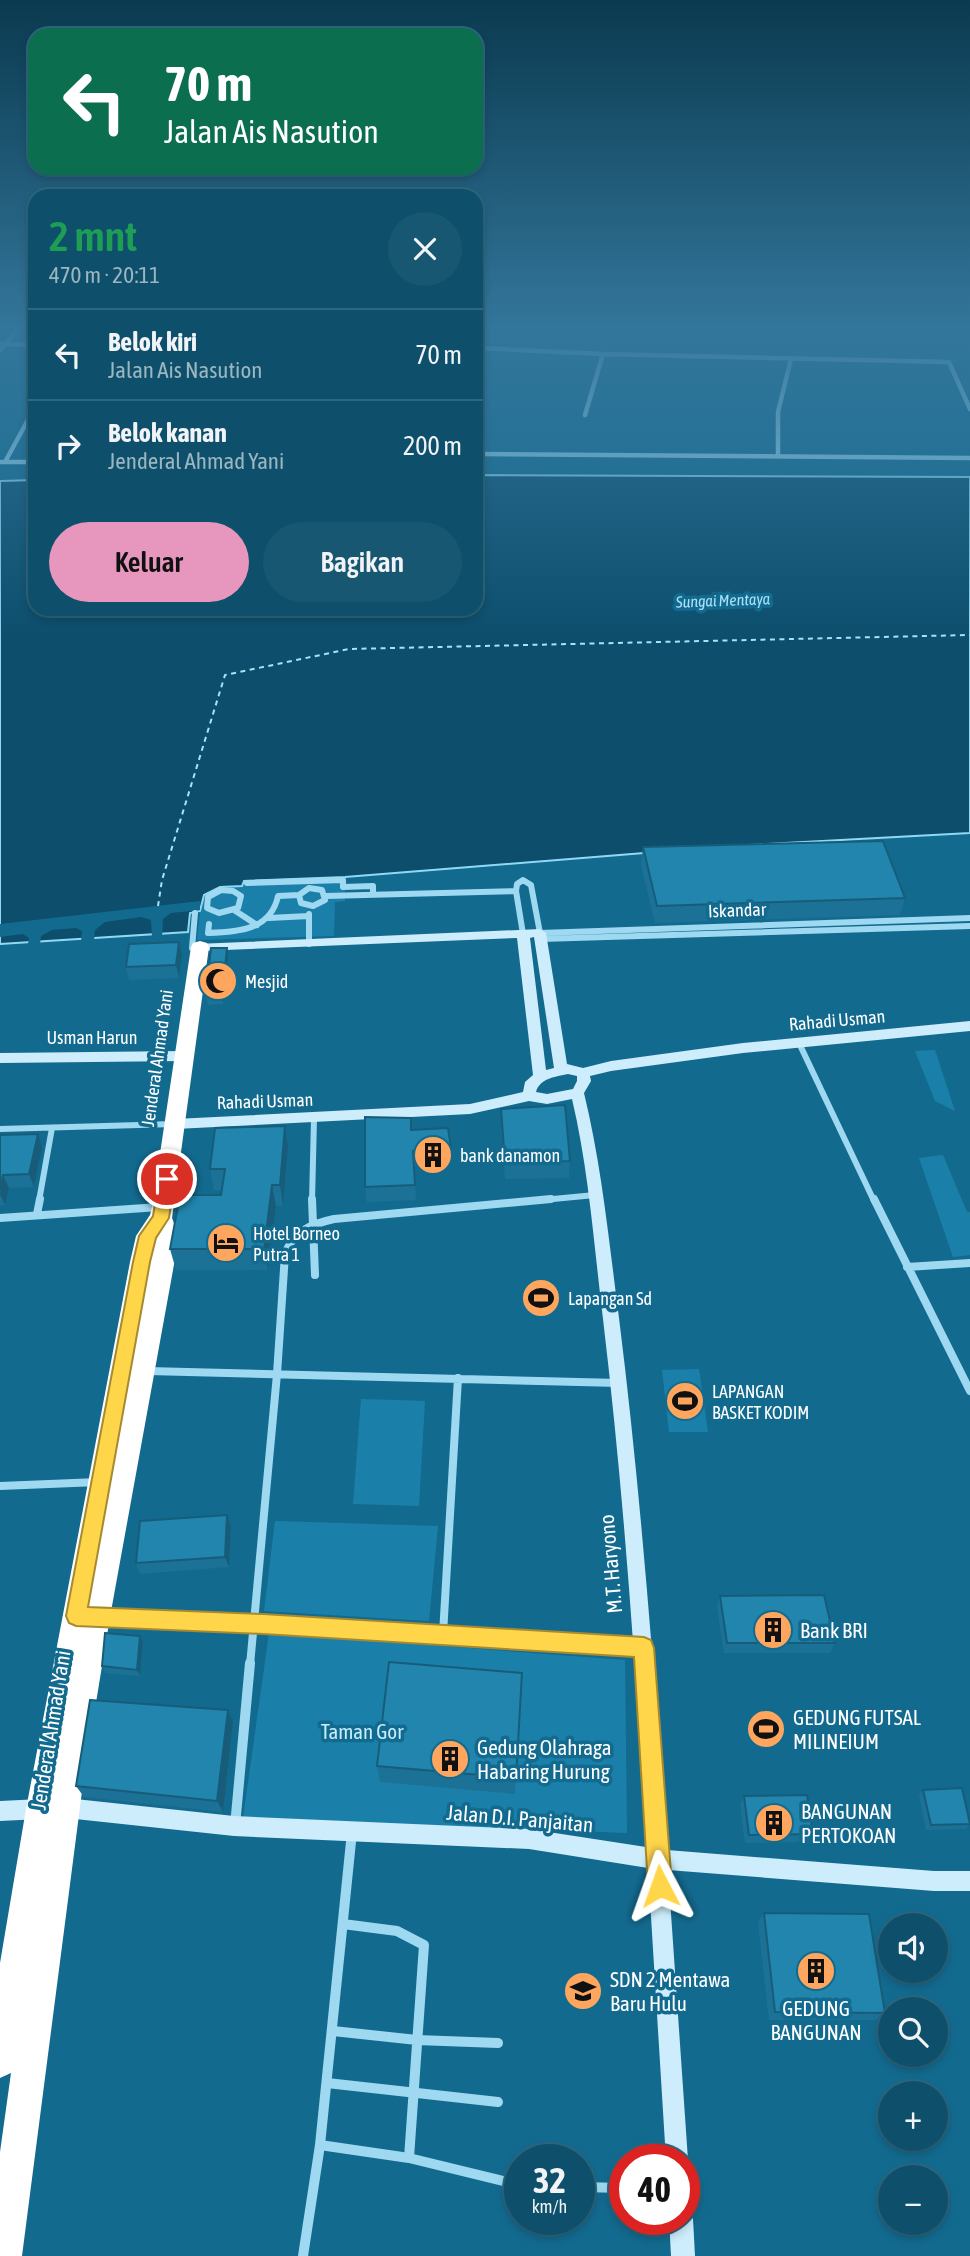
<!DOCTYPE html>
<html lang="id">
<meta charset="utf-8">
<style>
:root{--surface:#0e506b;--page:#175771;--text:#f1f3f6;--muted:#9bb5c1;--line:#2e677e;--accent:#e797bd}
body{margin:0;font-family:"Asap Condensed",sans-serif;background:var(--page);color:var(--text);height:100vh;display:flex;flex-direction:column;font-size:26px;white-space:nowrap}
*{box-sizing:border-box;margin:0}
p{font-size:23px;color:var(--muted)}
.icon{flex:none;width:38px;height:38px;fill:none;stroke:currentColor;stroke-width:2;stroke-linecap:round;stroke-linejoin:round}
.map{position:relative;flex:1;overflow:hidden}
.drawer{position:absolute;left:28px;top:189px;width:455px;height:427px;display:flex;flex-direction:column;background:var(--surface);border-radius:21px;box-shadow:0 4px 10px #0003,0 0 0 2px var(--line)}
.drawer>*{flex:none}
.guide{position:absolute;left:28px;top:28px;width:455px;height:147px;border-radius:21px;box-shadow:0 4px 10px #0003,0 0 0 2px var(--line);background:#0b6e4f;color:#fff;overflow:hidden}
.controls{position:absolute;left:878px;top:1913px;display:grid;gap:14px}
.controls a{display:grid;place-items:center;width:70px;height:70px;border-radius:50%;background:var(--surface);box-shadow:0 4px 10px #0003,0 0 0 2px var(--line);font-size:35px}
.speed{position:absolute;left:504px;top:2144px;display:flex;gap:14px;font-size:35px;font-weight:700;text-align:center}
.speed>*{display:grid;place-content:center;width:91px;height:91px;border-radius:50%;background:var(--surface);box-shadow:0 4px 10px #0003,0 0 0 2px var(--line);line-height:1}
.speed small{font-size:18px;font-weight:400}
.speed .limit{border:10px solid #d22;background:#fff;color:#111}
.pin{position:absolute;display:grid;place-items:center;width:60px;height:60px;color:#fff;margin:-30px;border:4px solid #fff;border-radius:50%;box-shadow:0 2px 7px #0007}
.me{position:absolute;width:77px;margin:-38px;rotate:356deg;stroke-linejoin:round;filter:drop-shadow(0 0 5px #0008)}
.turn{display:flex;align-items:center;gap:24px;height:147px;padding:0 21px;font-size:32px}
.turn .icon{width:91px;height:91px;stroke-width:2.5}
.turn b{display:block;font-size:49px;line-height:60px}
.round{display:grid;place-items:center;flex:none;width:74px;height:74px;border-radius:37px;background:var(--page)}
.headline{display:flex;align-items:center;justify-content:space-between;height:119px;padding:0 21px}
h1{font-size:42px;font-weight:600;line-height:52px;color:#1e9e55}
.button{display:flex;gap:14px;margin-top:auto;padding:14px 21px}
.button a{flex:1;height:80px;border-radius:42px;background:var(--accent);color:#111;font-size:28px;font-weight:600;line-height:80px;text-align:center}
.button a+a{background:var(--page);color:var(--text)}
ul{padding:0;list-style:none}
li{display:flex;align-items:center;gap:21px;height:91px;padding:0 21px;border-top:2px solid var(--line)}
li div{flex:1}
li b{display:block;font-size:26px}
li em{font-style:normal}
.map>svg:first-child{display:block}
.green{fill:#1b80a9}
.water{fill:#0c4e6c;stroke:#90d9f4;stroke-width:2}
.pier{fill:#136a8f}
.lines{fill:none;stroke-linecap:round;stroke-linejoin:round}
.ferry{stroke:#aae2f8;stroke-width:2;stroke-dasharray:5 4.5;stroke-linecap:butt}
.street-far3{stroke:#9ed9f1;stroke-width:4.5}
.street-far2{stroke:#9ed9f1;stroke-width:6}
.street-far1{stroke:#9ed9f1;stroke-width:8}
.street{stroke:#9ed9f1;stroke-width:10}
.secondary{fill:#cdedfc;fill-rule:evenodd}
.highway{fill:#fff;fill-rule:evenodd}
.wall{fill:#1c7296}
.shaded-wall{fill:#175d7a}
.building{fill:#2185ae;stroke:#175d7a;stroke-width:2}
.route{fill:#ffd54a;stroke:#a68a30;stroke-width:2}
.labels{text-anchor:middle;dominant-baseline:central;stroke-width:7;stroke-linejoin:round;paint-order:stroke}
.far-water-label{font-size:16px;font-style:italic;fill:#aae2f8;stroke:#136a8f}
.street-label{font-size:18px;fill:#fff;stroke:#136a8f}
.poi-label{font-size:18px;fill:#fff;stroke:#136a8f;text-anchor:start}
.near-street-label{font-size:21px;fill:#fff;stroke:#136a8f}
.near-poi-label{font-size:21px;fill:#fff;stroke:#136a8f;text-anchor:start}
.near-park-label{font-size:21px;fill:#c5edfc;stroke:#136a8f}
</style>
<div class="map">
<svg width="970" height="2256" viewBox="0 0 970 2256">
<rect width="100%" height="100%" fill="#136a8f"/>
<path class="green" d="M345,877V901L335,902L334,936L197,940L201,901L211,890L242,886L243,881Z
M935,1050L955,1111L935,1101L915,1051Z
M943,1155L967,1212H970V1255L953,1257L919,1158Z
M699,1369L708,1432H669L662,1370Z
M361,1399L425,1401L419,1506L353,1504Z
M275,1521L438,1526L429,1621L264,1611Z
M269,1633L625,1660L627,1833L243,1818Z"/>
<path class="water" d="M476,475L970,477V833L731,846L345,877L244,881L242,886L220,887L204,895L200,911L190,913L188,932L0,944V481L35,480V609H476Z"/>
<path class="pier" d="M200,901V910L171,913L163,919L162,937H152L151,920L141,917L105,922L95,930L94,941L81,942L82,931L76,928L52,930L41,936L40,944H28L29,938L23,934L0,937V924Z"/>
<g class="lines">
<path class="ferry" d="M158,906L162,880L225,675L349,649L970,635"/>
<path class="street-far3" d="M0,344L35,345
M476,348L603,354L949,362L970,409
M0,350L21,325
M585,415L603,354
M476,454L970,458
M778,455V412L791,359
M1,462H35
M5,462L35,407"/>
<path class="street-far2" d="M247,883L343,880V887L373,886V895
M309,888L322,890L325,900L313,906L301,903L299,895Z
M221,890L233,891L241,896L238,908L219,913L207,908L208,897Z
M326,896L516,891
M234,910L257,925
M309,914V944
M269,918L309,916
M209,924L208,933C238,932 271,930 278,896L299,895
M523,934L516,891L517,884L523,880L531,885L540,933L970,918
M541,939L970,926
M192,948L195,913
M799,1043L874,1201
M0,1129L174,1124
M39,1201L52,1128
M312,1201L314,1119
M532,1201L595,1195"/>
<path class="street-far1" d="M312,1199L315,1275
M874,1199L970,1391
M37,1214L40,1199
M0,1218L159,1207
M907,1267L970,1263
M148,1371L619,1383
M0,1486L98,1482
M101,1617L641,1647
M443,1634L458,1378
M250,1665L277,1374L285,1254C294,1231 311,1224 334,1219L551,1199"/>
<path class="street" d="M235,1826L250,1663
M343,1924L397,1931L424,1945L409,2158
M333,2031L417,2040L498,2043
M327,2083L498,2102
M320,2145L409,2158L520,2185
M579,2187L625,2188
M303,2256L320,2145L352,1832"/>
<path class="secondary" d="M540,929L546,933L567,1064L583,1068L611,1061L743,1043L970,1021V1031L743,1053L611,1071L590,1076L591,1081L584,1093C602,1167 609,1242 619,1318C641,1494 654,1672 667,1850L934,1871H970V1891H934L668,1870L688,2160L684,2168V2160H666L648,1868L529,1849L234,1836L66,1818L59,1815L56,1808L59,1801L66,1798L234,1816L529,1829L646,1847C636,1671 624,1495 603,1319C594,1246 589,1171 572,1099L547,1104L529,1101L470,1114L175,1129L168,1124L175,1119L470,1104L523,1092L525,1082L533,1075L517,938L200,951L196,950L194,947L196,944ZM534,937L554,1068L546,1070L530,938ZM568,1074L577,1076V1081L573,1089L547,1094L536,1092C540,1078 555,1077 568,1074Z
M184,1051L191,1056L184,1061L0,1063V1053Z
M41,1799L48,1802L51,1809L48,1816L41,1819L0,1821V1801Z
M684,2209L689,2211L693,2219L695,2256H671L669,2219H684Z"/>
<path class="highway" d="M200,941L207,943L209,947L172,1218L179,1237L110,1617L84,1776L22,2256H0V2152L11,2073L0,2078V1963L26,1809L130,1262L136,1236L150,1215L152,1207L191,947L193,943Z"/>
</g>
<path class="wall" d="M643,847L905,898L900,915L655,923L641,865Z
M227,948L228,957L224,1004L208,1005L206,996Z
M182,955L179,978L129,980L126,967Z
M501,1109L570,1161L569,1178L505,1179L501,1125Z
M285,1126L288,1147L283,1206H276L268,1270H176L170,1249L221,1195L222,1190H214L210,1169Z
M411,1130L451,1148L452,1164L414,1166L416,1200L367,1202L365,1187Z
M0,1135L42,1147L34,1187L9,1188L5,1205H0Z
M227,1515L231,1526L229,1567L140,1574L136,1563Z
M720,1596L835,1643L830,1653H724L717,1607Z
M140,1636L143,1643L140,1676L105,1673L102,1666Z
M522,1673L515,1794L380,1782L377,1766Z
M228,1710L233,1722L223,1812L84,1797L76,1786Z
M923,1790L970,1824L966,1829L926,1830L919,1795Z
M744,1796L813,1834L808,1842L745,1843L740,1804Z
M764,1913L885,2013L876,2020H769L758,1922Z"/>
<path class="shaded-wall" d="M179,942L182,955L179,978L176,965Z
M227,948L228,957L224,1004L222,996Z
M285,1126L288,1147L283,1206L280,1185Z
M38,1134L42,1147L34,1187L29,1174Z
M3,1175L9,1188L5,1205L0,1194Z
M272,1185L276,1206L268,1270L264,1249Z
M227,1515L231,1526L229,1567L225,1557Z
M140,1636L143,1643L140,1676L137,1670Z
M228,1710L233,1722L223,1812L217,1801Z"/>
<path class="building" d="M883,841L905,898L657,906L643,847Z
M179,942L176,965L126,967L129,944Z
M211,948H227L222,996H206Z
M565,1105L570,1161L505,1162L501,1109Z
M365,1117L411,1118V1130L448,1128L451,1148L413,1151L415,1185L365,1187Z
M285,1126L280,1185H272L264,1249H170L180,1195H221L225,1169H210L215,1128Z
M38,1134L29,1174L3,1175L0,1190V1135Z
M227,1515L225,1557L136,1563L140,1521Z
M824,1595L835,1643H727L720,1596Z
M105,1633L140,1636L137,1670L102,1666Z
M389,1662L522,1673L516,1778L377,1766Z
M90,1700L228,1710L217,1801L76,1786Z
M962,1788L970,1824L931,1825L923,1790Z
M807,1795L813,1834L749,1835L744,1796Z
M764,1913L869,1914L885,2013L775,2012Z"/>
<linearGradient id="sky" x2="0" y2="1"><stop stop-color="#0a3a4f"/><stop offset="0.51" stop-color="#33769b"/><stop offset="1" stop-color="#33769b" stop-opacity="0"/></linearGradient>
<rect width="970" height="641" fill="url(#sky)"/>
<path class="route" d="M167,1173L175,1179L169,1218L156,1238L150,1262L88,1607L263,1614L644,1637L651,1640L654,1648L672,1886L668,1895L660,1898L652,1895L648,1886L634,1657L263,1634L76,1626L69,1623L66,1616L133,1262L139,1236L153,1216L159,1179Z"/>
<defs>
<symbol id="mosque-disc" viewBox="-11 -11 22 22"><circle r="9.5" fill="#ffa65e" stroke="#136a8f"/><path d="M3.5-4.9A6 6 0 1 0 3.5 4.9A5 5 0 1 1 3.5-4.9Z" fill="#111"/></symbol>
<symbol id="building-disc" viewBox="-11 -11 22 22"><circle r="9.5" fill="#ffa65e" stroke="#136a8f"/><path d="M-4-6H4V6H1V3H-1V6H-4ZM-2.5-4.3h1.7v1.8h-1.7ZM.8-4.3h1.7v1.8H.8ZM-2.5-1h1.7V.8h-1.7ZM.8-1h1.7V.8H.8Z" fill="#111"/></symbol>
<symbol id="hotel-disc" viewBox="-11 -11 22 22"><circle r="9.5" fill="#ffa65e" stroke="#136a8f"/><path d="M-6-4.5h1.5V1H6V5H4.5V3h-9V5H-6ZM-4 0a1.8 1.8 0 1 1 3.6 0ZM.5 0V-2.5h3Q6-2.5 6 0Z" fill="#111"/></symbol>
<symbol id="stadium-disc" viewBox="-11 -11 22 22"><circle r="9.5" fill="#ffa65e" stroke="#136a8f"/><path d="M0-5a6.5 5 0 1 0 0 10a6.5 5 0 1 0 0-10ZM-3.5-1.8h7v3.6h-7Z" fill="#111"/></symbol>
<symbol id="school-disc" viewBox="-11 -11 22 22"><circle r="9.5" fill="#ffa65e" stroke="#136a8f"/><path d="M0-5L7-2L0 1L-7-2ZM-4 1L0 2.5L4 1V4Q0 6-4 4Z" fill="#111"/></symbol>
</defs>
<g fill-rule="evenodd">
<use href="#mosque-disc" x="196" y="959" width="44" height="44"/>
<use href="#building-disc" x="411" y="1133" width="44" height="44"/>
<use href="#hotel-disc" x="204" y="1221" width="44" height="44"/>
<use href="#stadium-disc" x="519" y="1276" width="44" height="44"/>
<use href="#stadium-disc" x="663" y="1379" width="44" height="44"/>
<use href="#building-disc" x="751" y="1608" width="44" height="44"/>
<use href="#stadium-disc" x="744" y="1707" width="44" height="44"/>
<use href="#building-disc" x="428" y="1737" width="44" height="44"/>
<use href="#building-disc" x="752" y="1801" width="44" height="44"/>
<use href="#building-disc" x="794" y="1949" width="44" height="44"/>
<use href="#school-disc" x="561" y="1969" width="44" height="44"/>
</g>
<g class="labels">
<g class="far-water-label">
<text transform="translate(723 600) rotate(-2)">Sungai Mentaya</text>
</g>
<g class="street-label">
<text transform="translate(737 910) rotate(-2)">Iskandar</text>
<text transform="translate(837 1020) rotate(-5)">Rahadi Usman</text>
<text x="92" y="1037">Usman Harun</text>
<text transform="translate(157 1058) rotate(-82)">Jenderal Ahmad Yani</text>
<text transform="translate(265 1101) rotate(-2)">Rahadi Usman</text>
</g>
<g class="poi-label">
<text x="245" y="981">Mesjid</text>
<text x="460" y="1155">bank danamon</text>
<text x="253" y="1233">Hotel Borneo<tspan x="253" dy="21">Putra 1</tspan></text>
<text x="568" y="1298">Lapangan Sd</text>
<text x="712" y="1391">LAPANGAN<tspan x="712" dy="21">BASKET KODIM</tspan></text>
</g>
<g class="near-street-label">
<text transform="translate(610 1564) rotate(-95)">M.T. Haryono</text>
<text transform="translate(50 1730) rotate(-81)">Jenderal Ahmad Yani</text>
<text transform="translate(520 1818) rotate(5)">Jalan D.I. Panjaitan</text>
</g>
<g class="near-poi-label">
<text x="800" y="1630">Bank BRI</text>
<text x="793" y="1717">GEDUNG FUTSAL<tspan x="793" dy="24">MILINEIUM</tspan></text>
<text x="477" y="1747">Gedung Olahraga<tspan x="477" dy="24">Habaring Hurung</tspan></text>
<text x="801" y="1811">BANGUNAN<tspan x="801" dy="24">PERTOKOAN</tspan></text>
<text x="610" y="1979">SDN 2 Mentawa<tspan x="610" dy="24">Baru Hulu</tspan></text>
<text x="816" y="2008" text-anchor="middle">GEDUNG<tspan x="816" dy="24">BANGUNAN</tspan></text>
</g>
<g class="near-park-label">
<text x="362" y="1731">Taman Gor</text>
</g>
</g>
</svg>
<div class="controls">
<a><svg class="icon" aria-label="sound" viewBox="0 0 24 24"><path d="M4 9h4l5-4v14l-5-4H4zM17 9q2 3 0 6"/></svg></a>
<a><svg class="icon" aria-label="search" viewBox="0 0 24 24"><circle cx="10" cy="10" r="6"/><path d="M15 15l6 6"/></svg></a>
<a>+</a>
<a>−</a>
</div>
<div class="speed"><div>32<small>km/h</small></div><div class="limit">40</div></div>
<div class="pin" style="left:167px;top:1179px;background:#d93025"><svg class="icon" aria-label="arrive" viewBox="0 0 24 24"><path d="M6 21V4h12l-3 4 3 4H6"/></svg></div>
<svg class="me" style="left:660px;top:1886px" viewBox="-20 -20 40 40"><path d="M0-17L14 15 0 8-14 15z" fill="#ffd54a" stroke="#fff" stroke-width="4"/></svg>
<div class="guide">
<div class="turn"><svg class="icon" aria-label="left" viewBox="0 0 24 24"><path d="M17 20v-9H6M10 6l-5 5 5 5"/></svg><div><b>70 m</b>Jalan Ais Nasution</div></div>
</div>
<section class="drawer">
<div class="headline"><div><h1>2 mnt</h1><p>470 m · 20:11</p></div><a class="round"><svg class="icon" aria-label="close" viewBox="0 0 24 24"><path d="M6 6l12 12M18 6L6 18"/></svg></a></div>
<ul>
<li><svg class="icon" aria-label="left" viewBox="0 0 24 24"><path d="M17 20v-9H6M10 6l-5 5 5 5"/></svg><div><b>Belok kiri</b><p>Jalan Ais Nasution</p></div><em>70 m</em></li>
<li><svg class="icon" aria-label="right" viewBox="0 0 24 24"><path d="M7 20v-9h11M14 6l5 5-5 5"/></svg><div><b>Belok kanan</b><p>Jenderal Ahmad Yani</p></div><em>200 m</em></li>
</ul>
<div class="button"><a>Keluar</a><a>Bagikan</a></div>
</section>
</div>
